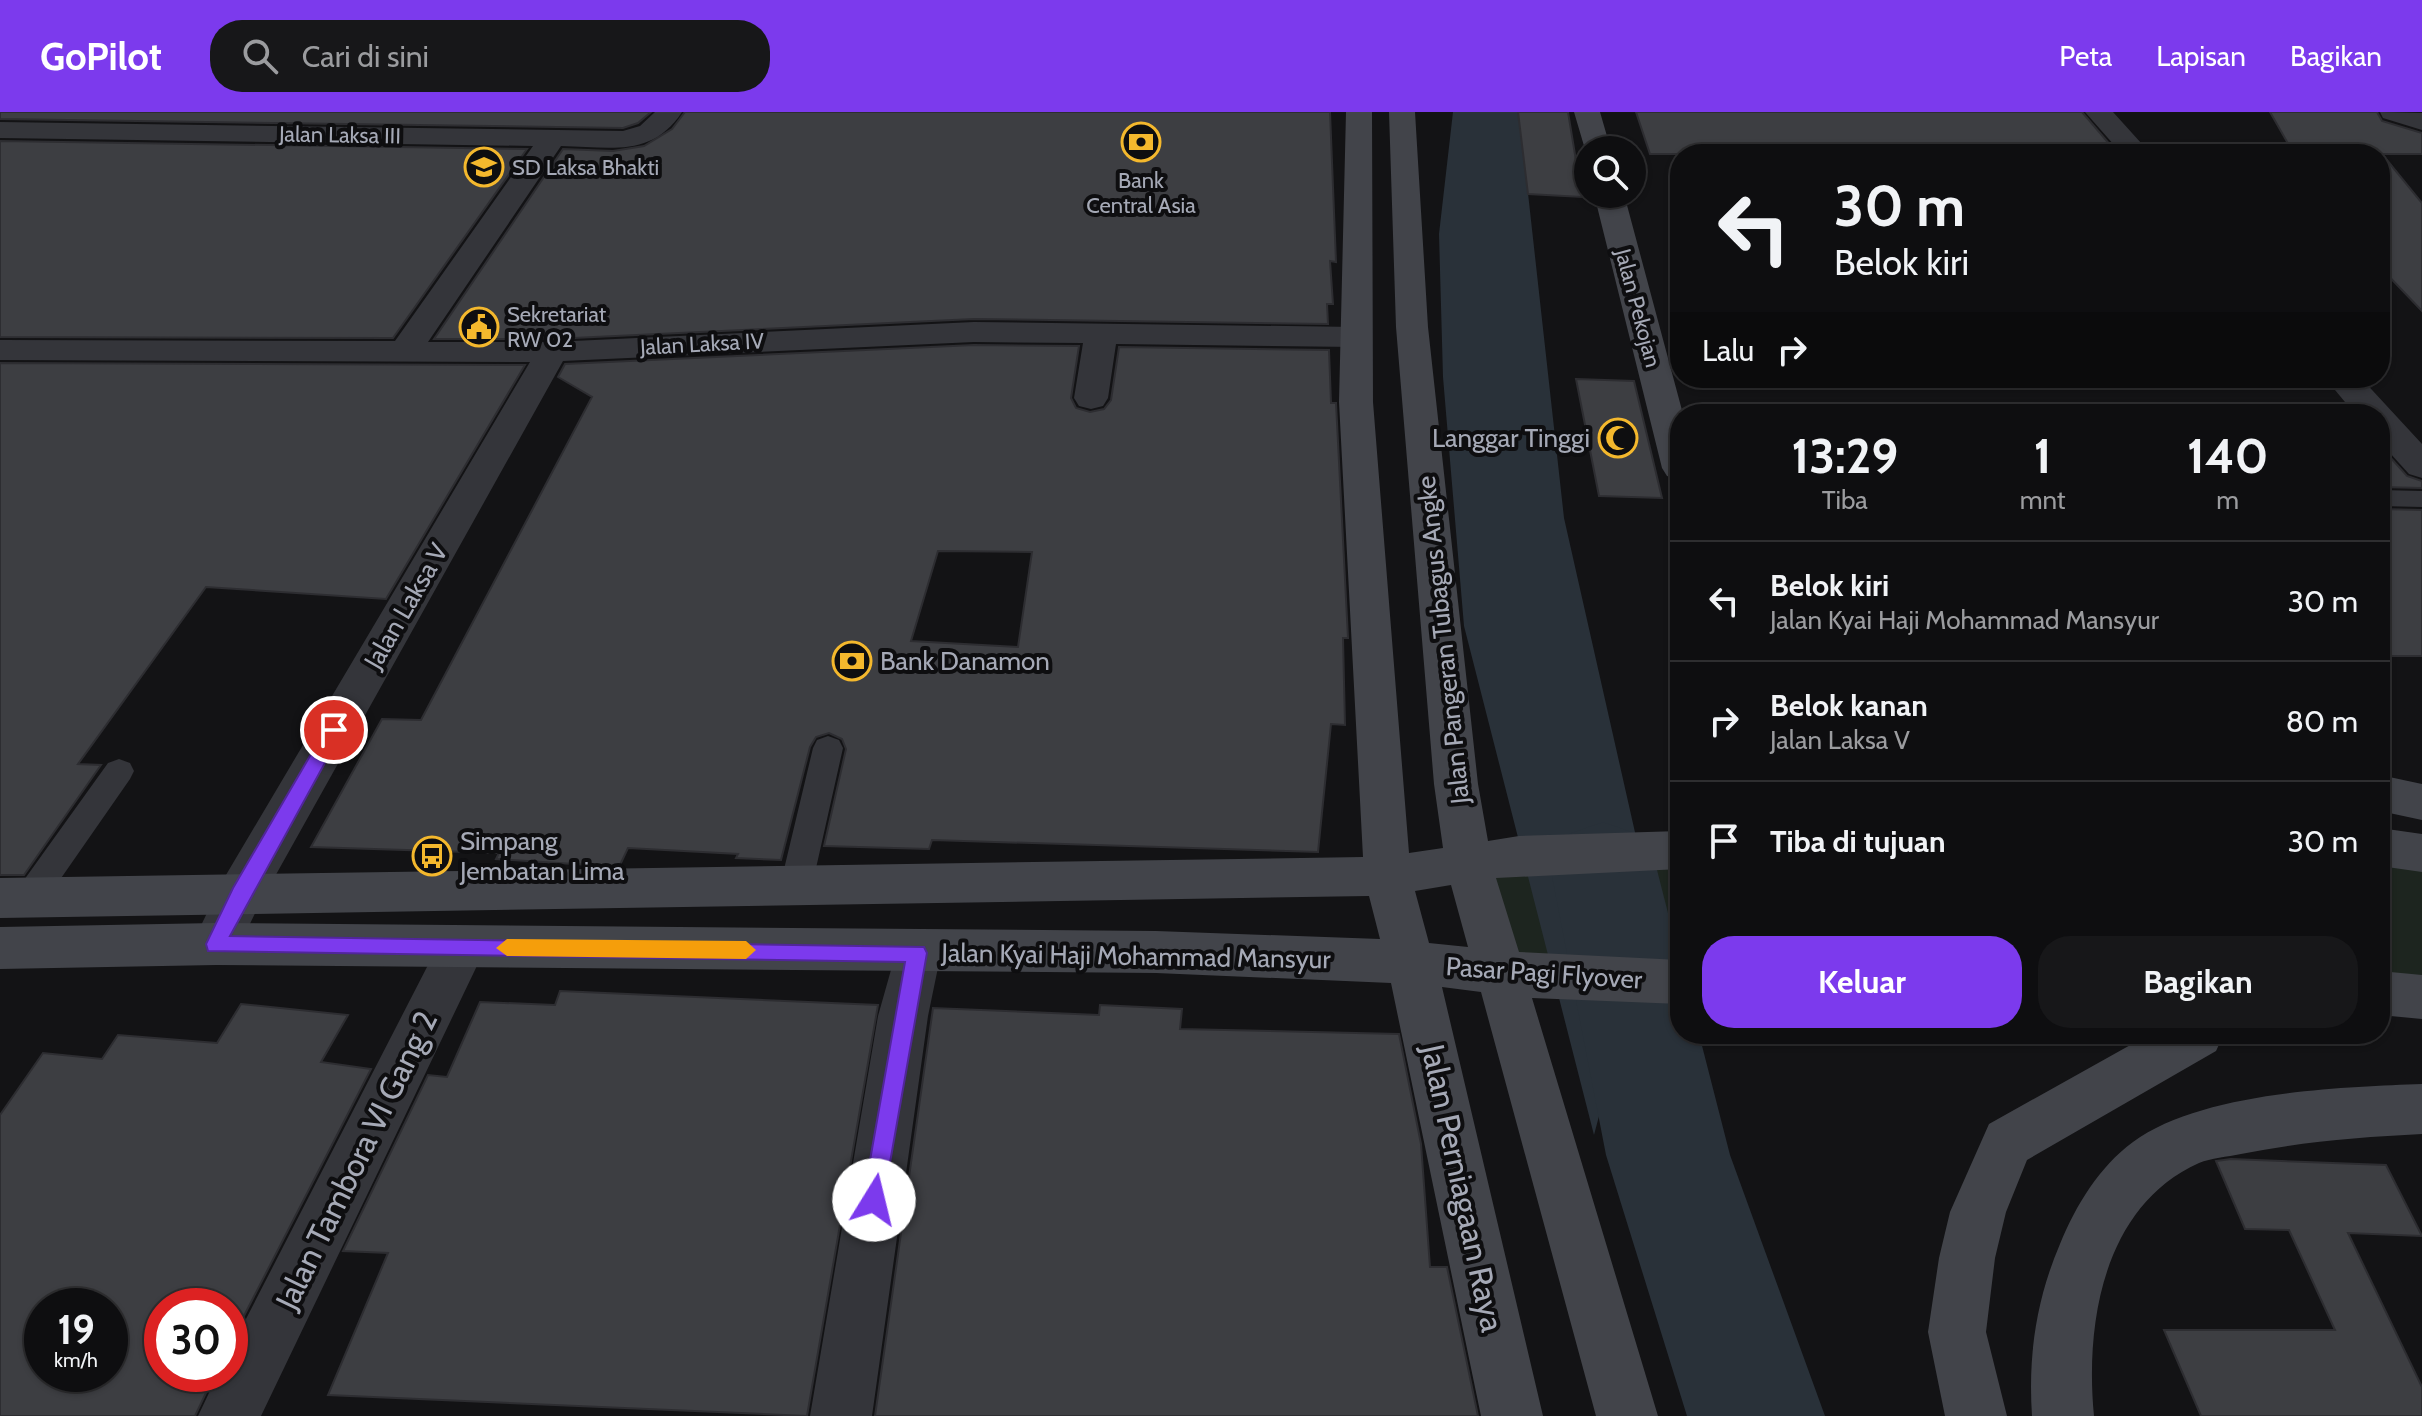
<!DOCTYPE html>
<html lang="id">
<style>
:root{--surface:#0e0e10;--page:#171719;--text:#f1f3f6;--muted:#9b9c9f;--line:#2e2e30;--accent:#7c3aed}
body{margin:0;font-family:Cabin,sans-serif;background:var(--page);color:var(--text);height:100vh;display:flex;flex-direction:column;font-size:30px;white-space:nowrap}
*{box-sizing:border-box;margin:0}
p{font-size:26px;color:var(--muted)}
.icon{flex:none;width:44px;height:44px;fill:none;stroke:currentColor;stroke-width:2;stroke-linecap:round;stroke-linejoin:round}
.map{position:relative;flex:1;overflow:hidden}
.panel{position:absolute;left:1670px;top:292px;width:720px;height:640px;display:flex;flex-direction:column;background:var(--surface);border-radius:32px;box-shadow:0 2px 6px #0004,0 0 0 2px var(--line)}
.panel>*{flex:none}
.banner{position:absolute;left:1670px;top:32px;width:720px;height:244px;border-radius:32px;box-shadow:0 2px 6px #0004,0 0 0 2px var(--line);background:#0e0e10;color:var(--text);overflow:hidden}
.controls{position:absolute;left:1574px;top:24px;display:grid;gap:16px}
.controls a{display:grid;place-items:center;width:72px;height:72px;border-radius:50%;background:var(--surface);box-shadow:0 2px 6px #0004,0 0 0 2px var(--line);font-size:40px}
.speed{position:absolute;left:24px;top:1176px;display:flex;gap:16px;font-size:40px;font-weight:700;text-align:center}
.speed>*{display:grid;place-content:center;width:104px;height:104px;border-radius:50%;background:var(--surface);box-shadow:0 2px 6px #0004,0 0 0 2px var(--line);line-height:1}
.speed small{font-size:20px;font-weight:400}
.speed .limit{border:12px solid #d22;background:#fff;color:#111}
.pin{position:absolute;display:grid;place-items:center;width:68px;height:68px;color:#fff;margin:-34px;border:4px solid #fff;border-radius:50%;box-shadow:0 2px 8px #0007}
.me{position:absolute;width:88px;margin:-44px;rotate:9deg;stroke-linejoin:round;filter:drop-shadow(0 0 6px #0008)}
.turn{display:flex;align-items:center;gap:28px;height:168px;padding:0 32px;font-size:36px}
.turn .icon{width:104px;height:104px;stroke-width:2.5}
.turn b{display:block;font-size:56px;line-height:68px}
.then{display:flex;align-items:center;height:76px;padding:0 32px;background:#0003;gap:16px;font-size:30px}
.eta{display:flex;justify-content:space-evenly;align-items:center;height:136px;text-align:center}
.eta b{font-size:48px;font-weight:700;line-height:56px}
.primary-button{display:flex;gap:16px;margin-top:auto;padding:16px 32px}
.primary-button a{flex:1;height:92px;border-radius:32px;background:var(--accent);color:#fff;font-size:32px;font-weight:700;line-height:92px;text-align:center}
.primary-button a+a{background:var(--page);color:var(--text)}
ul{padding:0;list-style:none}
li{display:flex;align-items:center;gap:24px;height:120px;padding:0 32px;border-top:2px solid var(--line)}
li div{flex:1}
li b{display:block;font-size:30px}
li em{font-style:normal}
header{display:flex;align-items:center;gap:48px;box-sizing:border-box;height:112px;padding:0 40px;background:var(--accent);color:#fff}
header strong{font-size:38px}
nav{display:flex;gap:44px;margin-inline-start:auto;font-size:28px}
.search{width:560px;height:72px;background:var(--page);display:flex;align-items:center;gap:20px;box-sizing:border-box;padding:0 28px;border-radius:32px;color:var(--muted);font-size:30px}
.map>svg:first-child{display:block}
.green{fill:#1d251f}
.water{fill:#293139}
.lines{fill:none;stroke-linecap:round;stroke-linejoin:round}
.river{fill:#293139;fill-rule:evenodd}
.building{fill:#3d3e42;stroke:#2d2d31;stroke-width:2;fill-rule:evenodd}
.lane{fill:#34353a;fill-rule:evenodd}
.street{fill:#34353a;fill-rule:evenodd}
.secondary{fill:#42444a;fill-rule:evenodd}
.route{fill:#7c3aed;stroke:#51269a;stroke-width:2}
.slow{fill:#f59e0b}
.labels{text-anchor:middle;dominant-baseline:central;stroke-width:8;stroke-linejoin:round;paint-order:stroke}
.far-street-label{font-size:22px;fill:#a5a9b6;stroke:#0e0e10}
.far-poi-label{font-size:22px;fill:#a5a9b6;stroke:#0e0e10;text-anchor:start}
.poi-label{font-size:26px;fill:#a5a9b6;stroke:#0e0e10;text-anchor:start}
.street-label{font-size:26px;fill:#a5a9b6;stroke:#0e0e10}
.near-street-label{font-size:32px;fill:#a5a9b6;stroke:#0e0e10}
</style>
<header>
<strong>GoPilot</strong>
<div class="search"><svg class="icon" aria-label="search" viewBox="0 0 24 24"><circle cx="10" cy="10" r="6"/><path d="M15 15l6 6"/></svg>Cari di sini</div>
<nav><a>Peta</a><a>Lapisan</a><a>Bagikan</a></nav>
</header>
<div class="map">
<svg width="2422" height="1304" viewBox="0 0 2422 1304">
<rect width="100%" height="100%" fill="#131315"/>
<path class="green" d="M2380,736L2422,743V889L2380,884Z
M1680,739V870L1500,861L1469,752Z"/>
<path class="water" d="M1453,0H1519L1564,406L1653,800L1594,1023L1464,514L1443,265L1439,122Z"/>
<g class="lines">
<path class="river" d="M1603,710L1640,723L1656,754L1680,848V922H1699L1730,1043L1825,1304H1687L1606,1043L1550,754L1566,723Z"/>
</g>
<path class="building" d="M0,0H651L638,11L623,16L0,7Z
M685,0H1330L1336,150L1330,149L1333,192H1327L1328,212L974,207L552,227H434L563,37L613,39L644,34L672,17Z
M1518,0H1568L1582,85L1528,82Z
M1636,0H2082L2118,42H1650Z
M2270,0H2377L2382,9L2422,21V42H2382L2422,91V199L2380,155V42H2294Z
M0,29L527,37L393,226L0,225Z
M974,233L1079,234L1071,286L1076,296L1090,300L1104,297L1111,288L1119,235L1329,238L1331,291H1336L1348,526H1343L1345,613L1331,612L1318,740L932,728L929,737L824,734L846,637L842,627L829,621L816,625L810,635L781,748L736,746L738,742L628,736L620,753L605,754L496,747L499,741L311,735L382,607L421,608L592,285L558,265L565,252ZM938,439L1032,440L1018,535L911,529Z
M0,251L525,253L386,487L206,475L78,652L101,653L24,763H0Z
M1576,267L1634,269L1662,386L1599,384Z
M2380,334L2407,364L2422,369V376L2380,375Z
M2380,397L2422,398V544H2380Z
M560,879L878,893L807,1304L328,1283L388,1141L343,1139L428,963L447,965L480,890L555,893Z
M241,892L348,903L321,950L371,957L230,1231V1194H162V1262H215L195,1304H0V1003L43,941L102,947L118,923L217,931ZM42,1194H110V1262H42Z
M1100,893L1182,897L1180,917L1399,922L1421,1032L1430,1155H1447L1478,1304H875L933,896L1099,903Z
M2231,1047L2386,1053L2422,1124L2348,1121L2422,1275V1304H2201L2164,1218H2335L2289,1118L2245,1117L2216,1049Z"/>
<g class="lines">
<path class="lane" d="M2380,378L2422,379V395L2380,394Z
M828,624L839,628L843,636L812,774L807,784L796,788L785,784L780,774L813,636L817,628Z
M119,647L130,651L134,659L130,667L41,795L30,799L19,795L14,785L19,775L108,651Z"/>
<path class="street" d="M655,0H682C652,46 610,35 561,34L428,230H552L974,210L1356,215L1368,218L1372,225L1368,232L1356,235L1116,232L1108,286L1103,294L1091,297L1079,294L1074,286L1083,231L974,230L563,249L259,793L233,847L216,853L199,847L192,832L223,768L530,250L0,248V228L395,229L533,34L0,26V10L623,19L640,14Z
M2085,0H2113L2151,42H2122Z
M2380,0L2422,1V18L2383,6Z
M2325,266H2361L2422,332V366L2409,362L2380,330V302H2355Z
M462,814L479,820L486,835L261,1304H198L218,1262H230V1238L445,820Z
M917,820L934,826L941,841L928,904L872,1304H810L878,904L900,826Z"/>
<path class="secondary" d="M1346,0H1372L1373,290L1409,741L1443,736L1434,672L1396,215L1389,0H1415L1428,215L1478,672L1488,729L1519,724L1680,719V757L1496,766L1519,840L1680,848V892L1532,886L1658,1304H1596L1481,880L1442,875L1543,1304H1481L1391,871L1156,861L216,853L0,857V815L216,811L1156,819L1380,827L1369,784L0,806V766L1363,745L1339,290ZM1451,773L1468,835L1429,831L1415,779Z
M1574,0H1600L1611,38H1588L1587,44Z
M1594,82H1624L1683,302H1680V368L1667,364L1662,356Z
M2380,663L2422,672V708L2380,699Z
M2380,716L2422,722V760L2380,754Z
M2380,859L2422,863V907L2380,903Z
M2150,922H2224L2216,939L2027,1048L2006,1100L1995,1146L1986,1220L2007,1304H1945L1928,1220L1939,1146L1950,1100L1989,1012Z
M2422,972V1022C2361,1025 2300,1030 2241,1042C2227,1045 2211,1046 2199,1051C2103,1094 2085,1212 2094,1304H2032C2028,1244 2036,1188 2060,1132C2076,1093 2099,1055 2133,1030C2201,980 2340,975 2422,972Z"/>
</g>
<path class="route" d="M334,611L343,618L230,824L924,835L927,841L882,1096L874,1100L866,1096L863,1088L905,850L208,839L206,832L233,776L328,613Z"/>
<path class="slow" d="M507,827L746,829L756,838L746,847L507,844L496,836Z"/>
<defs>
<symbol id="bank-ring" viewBox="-11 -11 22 22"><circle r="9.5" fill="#0e0e10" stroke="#f4b82d" stroke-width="1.5"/><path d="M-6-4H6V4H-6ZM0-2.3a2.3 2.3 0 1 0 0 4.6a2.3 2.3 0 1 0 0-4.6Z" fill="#f4b82d"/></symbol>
<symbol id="school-ring" viewBox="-11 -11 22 22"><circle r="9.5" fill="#0e0e10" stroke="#f4b82d" stroke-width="1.5"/><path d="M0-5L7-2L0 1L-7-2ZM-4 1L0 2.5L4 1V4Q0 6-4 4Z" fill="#f4b82d"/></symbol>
<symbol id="civic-ring" viewBox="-11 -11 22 22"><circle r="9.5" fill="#0e0e10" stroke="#f4b82d" stroke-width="1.5"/><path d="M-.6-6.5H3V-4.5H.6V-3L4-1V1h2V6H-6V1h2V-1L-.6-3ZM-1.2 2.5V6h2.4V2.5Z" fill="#f4b82d"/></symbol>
<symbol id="mosque-ring" viewBox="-11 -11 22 22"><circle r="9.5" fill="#0e0e10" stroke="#f4b82d" stroke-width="1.5"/><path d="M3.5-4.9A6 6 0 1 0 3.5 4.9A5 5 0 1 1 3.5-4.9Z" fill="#f4b82d"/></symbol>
<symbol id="bus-ring" viewBox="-11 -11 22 22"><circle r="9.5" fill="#0e0e10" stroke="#f4b82d" stroke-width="1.5"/><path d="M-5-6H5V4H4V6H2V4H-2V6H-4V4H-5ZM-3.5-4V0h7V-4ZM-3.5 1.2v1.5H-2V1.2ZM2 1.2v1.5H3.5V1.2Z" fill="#f4b82d"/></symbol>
</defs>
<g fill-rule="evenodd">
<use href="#bank-ring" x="1119" y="8" width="44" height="44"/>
<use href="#school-ring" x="462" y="33" width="44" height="44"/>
<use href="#civic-ring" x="457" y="193" width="44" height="44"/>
<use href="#mosque-ring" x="1596" y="304" width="44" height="44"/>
<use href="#bank-ring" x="830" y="527" width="44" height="44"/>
<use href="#bus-ring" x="410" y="722" width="44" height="44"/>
</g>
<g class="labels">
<g class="far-street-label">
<text transform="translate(340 23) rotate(1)">Jalan Laksa III</text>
<text transform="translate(1638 196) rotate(75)">Jalan Pekojan</text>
<text transform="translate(702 232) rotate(-3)">Jalan Laksa IV</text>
</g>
<g class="far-poi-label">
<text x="512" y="55">SD Laksa Bhakti</text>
<text x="1141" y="68" text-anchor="middle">Bank<tspan x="1141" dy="25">Central Asia</tspan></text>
<text x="507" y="202">Sekretariat<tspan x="507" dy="25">RW 02</tspan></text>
</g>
<g class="poi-label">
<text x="1590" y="326" text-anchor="end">Langgar Tinggi</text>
<text x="880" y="549">Bank Danamon</text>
<text x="460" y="729">Simpang<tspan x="460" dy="30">Jembatan Lima</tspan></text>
</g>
<g class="street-label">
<text transform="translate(406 494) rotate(-60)">Jalan Laksa V</text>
<text transform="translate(1443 528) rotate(-96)">Jalan Pangeran Tubagus Angke</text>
<text transform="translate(1136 844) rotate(1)">Jalan Kyai Haji Mohammad Mansyur</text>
<text transform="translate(1544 861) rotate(4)">Pasar Pagi Flyover</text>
</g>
<g class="near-street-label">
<text transform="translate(356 1048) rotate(-64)">Jalan Tambora VI Gang 2</text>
<text transform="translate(1463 1076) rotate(78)">Jalan Perniagaan Raya</text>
</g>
</g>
</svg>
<div class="controls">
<a><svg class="icon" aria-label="search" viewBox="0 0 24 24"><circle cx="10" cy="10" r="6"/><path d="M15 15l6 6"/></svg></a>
</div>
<div class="speed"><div>19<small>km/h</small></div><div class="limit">30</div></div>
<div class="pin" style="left:334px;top:618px;background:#d93025"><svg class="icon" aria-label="arrive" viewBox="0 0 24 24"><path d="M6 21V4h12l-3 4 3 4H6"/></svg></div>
<svg class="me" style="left:874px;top:1088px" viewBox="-20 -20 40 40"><circle r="19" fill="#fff"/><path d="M0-13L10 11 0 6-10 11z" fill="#7c3aed"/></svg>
<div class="banner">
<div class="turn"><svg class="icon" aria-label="left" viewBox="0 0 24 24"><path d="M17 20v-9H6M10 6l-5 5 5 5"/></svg><div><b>30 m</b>Belok kiri</div></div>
<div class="then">Lalu<svg class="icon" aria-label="right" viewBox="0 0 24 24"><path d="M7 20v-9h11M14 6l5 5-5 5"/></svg></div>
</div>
<section class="panel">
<div class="eta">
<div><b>13:29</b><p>Tiba</p></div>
<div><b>1</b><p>mnt</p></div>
<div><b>140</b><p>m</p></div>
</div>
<ul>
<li><svg class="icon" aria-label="left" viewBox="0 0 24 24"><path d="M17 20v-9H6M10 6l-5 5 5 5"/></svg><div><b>Belok kiri</b><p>Jalan Kyai Haji Mohammad Mansyur</p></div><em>30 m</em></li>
<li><svg class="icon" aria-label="right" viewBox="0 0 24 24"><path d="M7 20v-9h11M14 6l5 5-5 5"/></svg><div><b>Belok kanan</b><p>Jalan Laksa V</p></div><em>80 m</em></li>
<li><svg class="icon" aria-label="arrive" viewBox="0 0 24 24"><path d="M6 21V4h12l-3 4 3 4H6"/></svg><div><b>Tiba di tujuan</b></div><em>30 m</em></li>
</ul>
<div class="primary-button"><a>Keluar</a><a>Bagikan</a></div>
</section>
</div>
